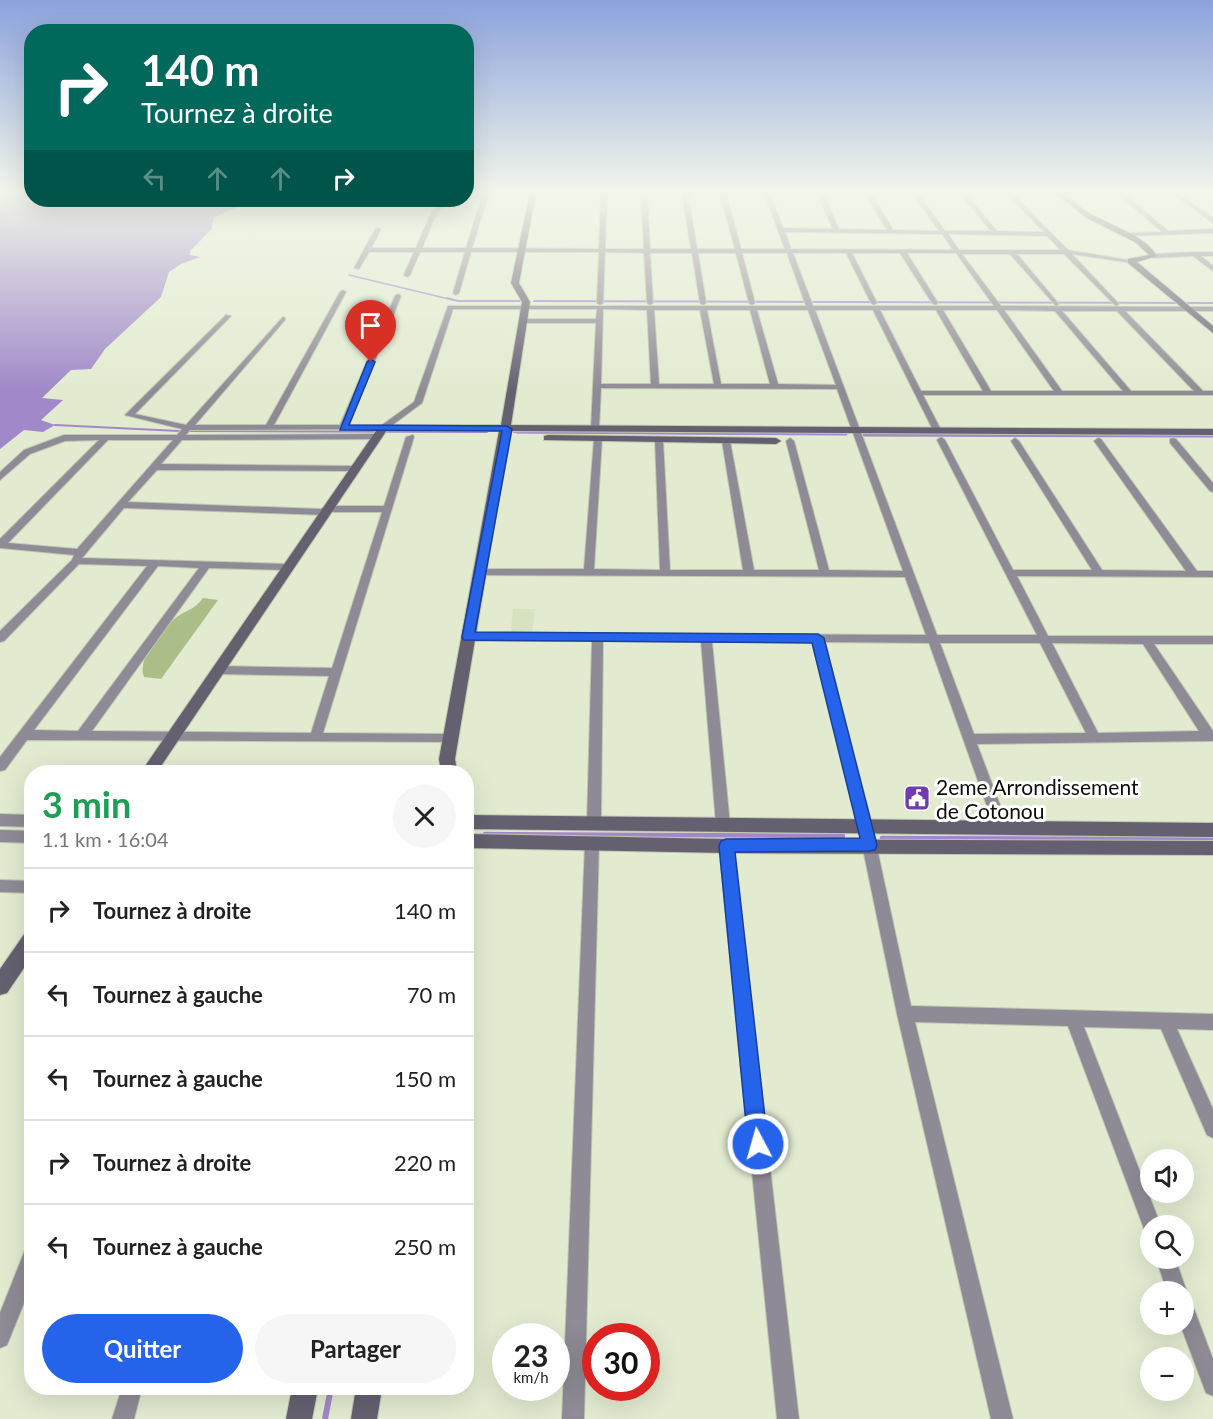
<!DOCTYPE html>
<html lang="fr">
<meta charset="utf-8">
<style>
:root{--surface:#fff;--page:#f6f6f6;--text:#222;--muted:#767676;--line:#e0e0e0;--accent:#2563eb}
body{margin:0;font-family:Lato,sans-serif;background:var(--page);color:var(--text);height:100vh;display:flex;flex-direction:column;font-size:22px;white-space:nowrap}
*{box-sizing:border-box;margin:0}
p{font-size:20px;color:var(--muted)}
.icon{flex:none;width:33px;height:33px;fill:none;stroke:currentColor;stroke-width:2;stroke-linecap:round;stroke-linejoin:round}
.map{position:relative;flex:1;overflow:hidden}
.details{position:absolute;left:24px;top:765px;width:450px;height:630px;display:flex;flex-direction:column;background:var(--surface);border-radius:24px;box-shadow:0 6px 24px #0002}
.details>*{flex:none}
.banner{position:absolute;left:24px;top:24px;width:450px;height:183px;border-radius:24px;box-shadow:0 6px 24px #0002;background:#00695c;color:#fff;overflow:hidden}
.controls{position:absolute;left:1140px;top:1149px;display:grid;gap:12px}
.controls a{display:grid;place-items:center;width:54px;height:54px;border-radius:50%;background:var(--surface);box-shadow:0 6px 24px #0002;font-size:30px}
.speed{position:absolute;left:492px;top:1323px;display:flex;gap:12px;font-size:30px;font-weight:700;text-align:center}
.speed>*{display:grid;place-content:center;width:78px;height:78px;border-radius:50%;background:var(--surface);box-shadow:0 6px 24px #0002;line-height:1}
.speed small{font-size:15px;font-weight:400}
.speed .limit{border:9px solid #d22;background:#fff;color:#111}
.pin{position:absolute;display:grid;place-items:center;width:51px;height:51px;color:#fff;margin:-62px -26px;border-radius:50% 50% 50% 0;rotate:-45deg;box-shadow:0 0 6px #0007}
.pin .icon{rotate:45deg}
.me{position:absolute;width:66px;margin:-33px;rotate:354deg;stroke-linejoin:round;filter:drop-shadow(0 0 4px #0008)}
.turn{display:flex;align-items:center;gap:21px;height:126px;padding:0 18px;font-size:27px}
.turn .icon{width:78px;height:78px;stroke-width:2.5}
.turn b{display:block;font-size:42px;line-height:51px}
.lanes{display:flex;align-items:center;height:57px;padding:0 18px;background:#0003;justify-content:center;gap:30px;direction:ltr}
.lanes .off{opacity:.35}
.round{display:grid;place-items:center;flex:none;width:63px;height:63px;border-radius:32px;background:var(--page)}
.summary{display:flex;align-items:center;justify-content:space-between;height:102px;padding:0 18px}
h1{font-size:36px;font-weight:700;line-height:45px;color:#1e9e55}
.button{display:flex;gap:12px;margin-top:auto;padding:12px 18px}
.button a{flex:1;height:69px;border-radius:36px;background:var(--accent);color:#fff;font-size:24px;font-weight:700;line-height:69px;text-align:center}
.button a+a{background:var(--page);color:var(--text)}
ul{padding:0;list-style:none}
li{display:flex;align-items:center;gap:18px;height:84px;padding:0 18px;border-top:2px solid var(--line)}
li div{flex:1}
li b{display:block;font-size:22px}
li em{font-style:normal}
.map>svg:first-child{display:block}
.built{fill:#d7e3c0}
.green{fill:#acbe88}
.water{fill:#a088c9}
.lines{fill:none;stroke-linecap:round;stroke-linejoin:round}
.stream-far4{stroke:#a088c9;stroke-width:1.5}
.stream-far3{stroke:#a088c9;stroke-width:2}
.stream-far2{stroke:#a088c9;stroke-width:3}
.stream-far1{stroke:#a088c9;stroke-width:4.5}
.stream{stroke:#a088c9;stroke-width:6}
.street-casing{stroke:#bfc7b0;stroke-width:2}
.secondary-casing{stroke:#bfc7b0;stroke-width:2}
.street{fill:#8f8b96;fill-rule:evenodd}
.secondary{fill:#656070;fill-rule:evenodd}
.route{fill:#2563eb;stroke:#184099;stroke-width:1.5}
.labels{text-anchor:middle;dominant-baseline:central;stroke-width:6;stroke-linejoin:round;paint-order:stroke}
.poi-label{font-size:21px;fill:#0a0c05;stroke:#fff;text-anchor:start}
</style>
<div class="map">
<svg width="1213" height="1419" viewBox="0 0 1213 1419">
<rect width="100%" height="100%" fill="#e2ebd0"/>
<path class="built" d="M513,609H535L532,636H510Z"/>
<path class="green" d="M203,598L218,600L161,679L144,677C136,660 163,626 177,617C188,609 194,610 203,598Z"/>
<path class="water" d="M0,193H31L32,200H255L214,217L211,230L190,251V255L200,257L181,264L169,272L161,297L105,349L91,369L71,370L42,398L63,400L41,420L55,425L43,432L24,430L0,449Z"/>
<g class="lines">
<path class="stream-far4" d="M349,275L453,300"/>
<path class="stream-far3" d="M447,298L458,301H520
M534,301L1213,303
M55,425L179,431
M186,431L487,432
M514,432L766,434"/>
<path class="stream-far2" d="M517,432L846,434
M864,435L1213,436"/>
<path class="stream-far1" d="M485,834L843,836
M882,838L1213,839"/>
<path class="stream" d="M325,1419L331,1388"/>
<defs>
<path id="street" d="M483,193H489L472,248L599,249L601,193H607L605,249H644L641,193H647L650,249H691L682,193H688L697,249H735L720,193H726L741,249H785L764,193H770L783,228L833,229L817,193H823L839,229L887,230L865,193H871L893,230L939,231L912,193H918L945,231H991L959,193H965L997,231L1044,232L1006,193H1012L1068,250L1134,261L1131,263L1072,254L1118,303L1119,304L1116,306L1064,254H1017L1058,303L1059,304L1056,306L1010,254H962L1001,306L1213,307V311H1125L1203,391H1213V395H923L941,430L937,433L933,430L873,310H815L937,635H1037L937,440L941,437L945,440L1013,570H1092L1011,441L1015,438L1019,441L1102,570L1186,571L1094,441L1098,438L1101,439L1197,571H1213V577L1017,576L1048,636H1213V644H1154L1213,731V741L977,744L1008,826L1006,830L1001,832L996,830L994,826L929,643L825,642L872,825L911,1006L1213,1014V1030L1177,1029L1213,1109V1138L1207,1135L1161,1029L1084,1027L1161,1226H1150V1235L1145,1233L1143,1226L1068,1026L915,1022L1013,1419H991L897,1014L858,825L813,642H712L730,824L728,828L723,830L718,828L716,824L701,642L603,641L601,822L599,826L594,828L589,826L587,822L592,641H468L462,637L468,633L926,635L905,577L480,575L475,572L480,569H584L594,439L598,436L602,439L594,569L660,570L655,440L659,437L663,440L670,570H743L722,441L726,438L730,441L754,570H819L786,441L790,438L794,441L829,570L903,571L837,389L601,388L599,428L595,431L591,428L596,323H524L521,321L524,319H596L597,309H453L422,403L387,429L190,430L186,435L377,434L381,437L380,439L182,440L161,464L353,466L356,467V471L157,470L128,502L321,509L326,506H384L406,437L413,435L414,437L323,733L450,734L454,736L456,739L454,742L27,740L5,770L0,771V757L147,566L79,564L4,641L0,642V631L72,560L74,555L0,548V539L99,440L65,441L30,454L0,480V472L24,450L64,435H177L182,429L125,415L226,315L231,316L135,414L186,425L283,317L285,318V320L195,425H266L340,292L343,290L346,292L274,425H340L395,296L398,294L401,296L349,425H382L414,402L448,306H806L787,253H742L755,303L752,305L749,303L736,253H698L706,303L703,305L700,303L692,253H650L653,303L650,305L647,303L644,253L605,252L603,303L600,305L597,303L599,252H471L459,293L456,295L453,293L465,252H420L410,275L407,277L404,275L414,252H369L359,269L354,268L376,228L381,229L371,248H416L432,211L445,200H451L437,212L422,248H466ZM785,232L942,234L953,250L791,249ZM948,234L1047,236L1061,250H959ZM793,253H846L871,303L874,305L877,303L852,253H900L932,303L935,305L938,303L907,253H956L994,306H813ZM603,309L647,310L651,384H601ZM654,310H700L714,384H659ZM707,310H750L770,384H721ZM757,310H808L836,385L778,384ZM880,310H936L983,391H921ZM943,310H997L1054,391H991ZM1004,310L1055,311L1123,391H1062ZM1062,311H1117L1194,391H1131ZM108,440H173L77,549L8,543ZM124,508L324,515L329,512H382L332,668L218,666L212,670L218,674L329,676L311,733L92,731L209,568L287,570L292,567L287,564L82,558ZM158,566L199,568L78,731L34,730ZM940,643H1040L1086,733L974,734ZM1052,643L1143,644L1199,731L1098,733Z
M1117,193H1123L1168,231L1213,229V233L1126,236L1128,233L1162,232Z
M1171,193H1177L1213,218V223Z
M1194,252H1213V256H1201L1213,266V271L1193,256L1153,258L1150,256L1153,254Z
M1173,438L1176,439L1213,483V492L1210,491L1170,443V439Z
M0,814L32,815V827L0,826Z
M0,830L32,831V843L0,842Z
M592,837L597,839L599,843L584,1419H562L585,843L587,839Z
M726,840L731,842L733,846L799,1419H777L719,846L721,842Z
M0,880L32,881V893L0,892Z
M32,1248V1283L7,1345L0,1348V1313L25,1250Z
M1156,1258H1175L1187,1292L1184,1298L1191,1301L1213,1359V1396L1206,1393L1180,1324H1184V1292H1167Z
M122,1388H142L134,1419H112Z"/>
<path id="secondary" d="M530,193H536L519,283L530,302L511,425L1213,429V435L510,431L455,759L457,772H441L439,759L499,431L387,430L157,772H141L380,425H501L522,302L511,283Z
M1056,193C1067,193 1074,203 1083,209C1104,224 1145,234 1157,256L1137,262L1213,326V333L1128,263V259L1149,255L1135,242L1085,217Z
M548,435L776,438L781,441L776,444L544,440V436Z
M466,815L1213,823V837L466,829Z
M466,834L726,839L1213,841V855L726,853L466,848Z
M32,931V956L7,993L0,995V969L25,933Z
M292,1388H318L312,1419H286Z
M356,1388H382L377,1419H351Z"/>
</defs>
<use href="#street" class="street-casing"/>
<use href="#secondary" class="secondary-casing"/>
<use href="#street" class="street"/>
<use href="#secondary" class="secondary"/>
</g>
<linearGradient id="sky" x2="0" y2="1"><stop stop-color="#8ba2dc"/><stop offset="0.49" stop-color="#f2f6ea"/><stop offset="1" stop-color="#f2f6ea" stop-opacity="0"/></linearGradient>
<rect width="1213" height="392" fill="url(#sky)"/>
<path class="route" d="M371,359L375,362L349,425L507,426L512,429L475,632L818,634L824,638L877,845L875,850L869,851L735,852L768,1144L765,1151L758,1154L751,1151L748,1144L719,846L721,841L726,839L860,838L812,643L464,640L462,637L502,431L340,430L367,362Z"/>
<defs>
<symbol id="civic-square" viewBox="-11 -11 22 22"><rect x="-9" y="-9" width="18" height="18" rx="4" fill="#713ab1" stroke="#fff"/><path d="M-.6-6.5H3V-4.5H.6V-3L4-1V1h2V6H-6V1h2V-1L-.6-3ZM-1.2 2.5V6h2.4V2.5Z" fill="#fff"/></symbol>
</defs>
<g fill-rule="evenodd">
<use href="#civic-square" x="902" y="783" width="30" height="30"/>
</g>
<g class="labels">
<g class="poi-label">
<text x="936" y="786">2eme Arrondissement<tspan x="936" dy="24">de Cotonou</tspan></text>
</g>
</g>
</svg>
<div class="controls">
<a><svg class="icon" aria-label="sound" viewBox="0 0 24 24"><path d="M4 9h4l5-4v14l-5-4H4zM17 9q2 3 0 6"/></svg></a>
<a><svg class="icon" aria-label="search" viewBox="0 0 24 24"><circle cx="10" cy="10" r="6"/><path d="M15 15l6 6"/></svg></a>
<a>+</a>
<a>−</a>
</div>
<div class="speed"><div>23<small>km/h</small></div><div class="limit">30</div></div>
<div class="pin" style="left:371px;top:362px;background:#d93025"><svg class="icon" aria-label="arrive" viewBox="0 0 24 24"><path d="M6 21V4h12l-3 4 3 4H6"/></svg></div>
<svg class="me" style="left:758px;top:1144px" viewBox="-20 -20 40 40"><circle r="17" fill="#2563eb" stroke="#fff" stroke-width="3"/><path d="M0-11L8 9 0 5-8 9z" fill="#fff"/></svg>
<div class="banner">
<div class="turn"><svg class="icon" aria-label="right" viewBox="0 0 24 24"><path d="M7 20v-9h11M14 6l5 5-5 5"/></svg><div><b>140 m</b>Tournez à droite</div></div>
<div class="lanes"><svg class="icon off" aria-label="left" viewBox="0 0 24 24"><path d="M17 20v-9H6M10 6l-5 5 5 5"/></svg><svg class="icon off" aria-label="ahead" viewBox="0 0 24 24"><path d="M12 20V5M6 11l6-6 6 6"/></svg><svg class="icon off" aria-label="ahead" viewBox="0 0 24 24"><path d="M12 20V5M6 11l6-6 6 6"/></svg><svg class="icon" aria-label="right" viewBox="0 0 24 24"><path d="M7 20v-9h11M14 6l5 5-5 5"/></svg></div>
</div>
<section class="details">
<div class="summary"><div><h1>3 min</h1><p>1.1 km · 16:04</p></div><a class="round"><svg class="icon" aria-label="close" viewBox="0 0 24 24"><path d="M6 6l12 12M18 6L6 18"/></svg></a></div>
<ul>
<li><svg class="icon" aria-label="right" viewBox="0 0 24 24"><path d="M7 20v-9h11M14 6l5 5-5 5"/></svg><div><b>Tournez à droite</b></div><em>140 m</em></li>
<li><svg class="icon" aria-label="left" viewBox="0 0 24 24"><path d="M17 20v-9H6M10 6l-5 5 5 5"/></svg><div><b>Tournez à gauche</b></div><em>70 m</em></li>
<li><svg class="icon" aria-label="left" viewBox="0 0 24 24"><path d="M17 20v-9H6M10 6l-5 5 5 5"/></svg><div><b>Tournez à gauche</b></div><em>150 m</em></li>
<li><svg class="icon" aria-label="right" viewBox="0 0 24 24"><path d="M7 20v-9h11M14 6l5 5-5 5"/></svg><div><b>Tournez à droite</b></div><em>220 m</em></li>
<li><svg class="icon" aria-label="left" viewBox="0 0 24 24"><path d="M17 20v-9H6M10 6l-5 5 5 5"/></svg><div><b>Tournez à gauche</b></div><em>250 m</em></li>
</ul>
<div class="button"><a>Quitter</a><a>Partager</a></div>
</section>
</div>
